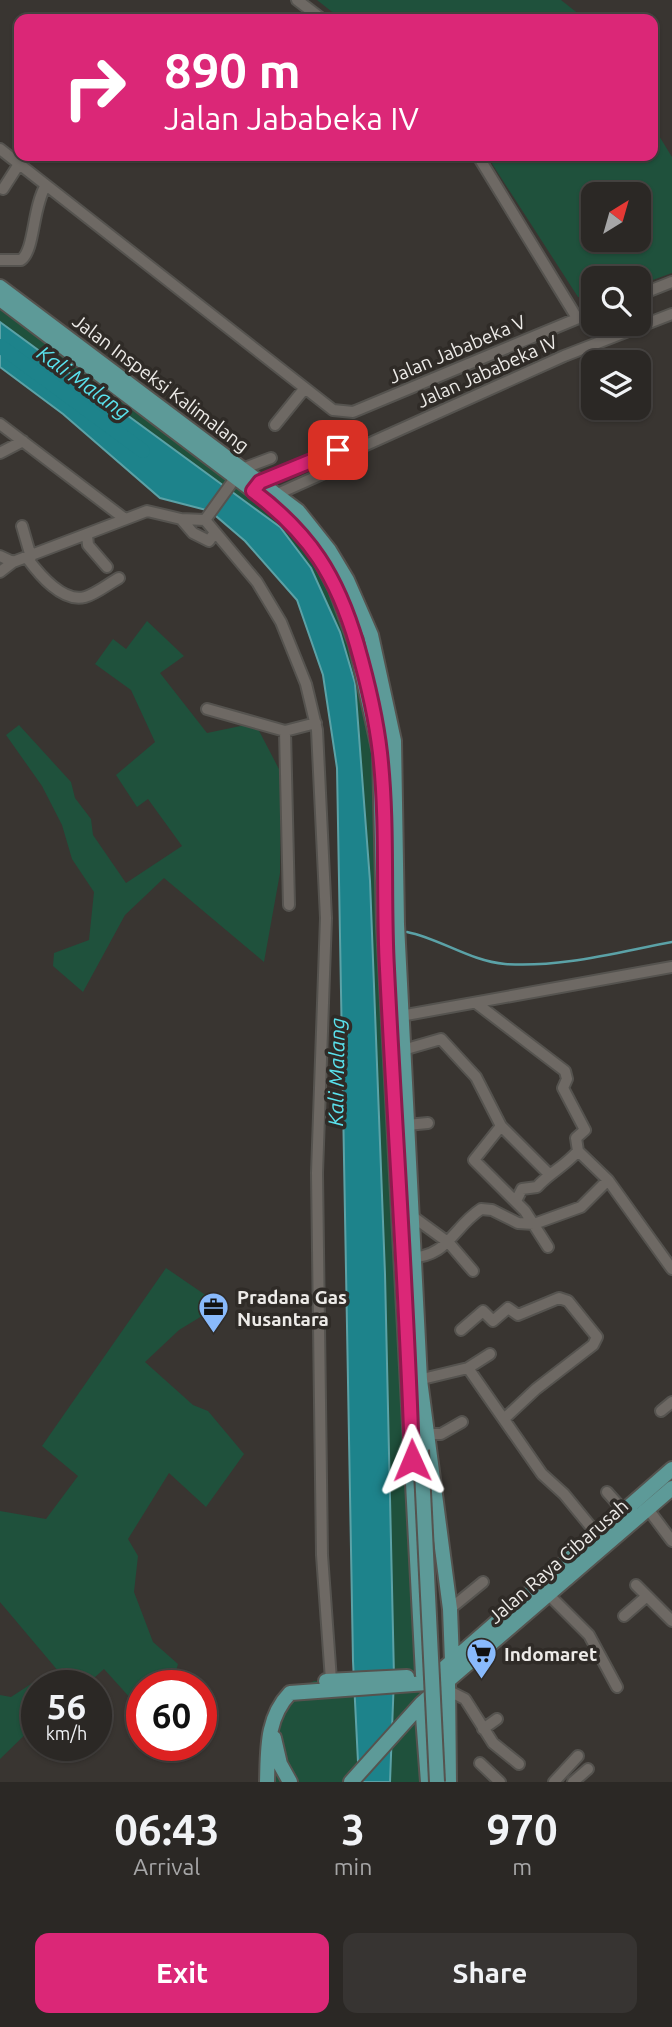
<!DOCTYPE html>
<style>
:root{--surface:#2b2825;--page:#373432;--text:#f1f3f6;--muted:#a6a6a7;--line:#474442;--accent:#db2777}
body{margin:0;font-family:Ubuntu,sans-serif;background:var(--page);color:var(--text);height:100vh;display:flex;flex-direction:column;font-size:26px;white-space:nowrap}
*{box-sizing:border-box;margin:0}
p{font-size:23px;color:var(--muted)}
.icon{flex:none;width:38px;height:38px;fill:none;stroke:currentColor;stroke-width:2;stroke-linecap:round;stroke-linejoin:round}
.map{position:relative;height:1782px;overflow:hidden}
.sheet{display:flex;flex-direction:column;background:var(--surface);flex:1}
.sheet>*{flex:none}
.banner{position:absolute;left:14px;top:14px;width:644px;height:147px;border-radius:14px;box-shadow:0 2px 5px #0004,0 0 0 2px var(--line);background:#db2777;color:#fff;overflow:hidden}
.needle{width:46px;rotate:37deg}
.buttons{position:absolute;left:581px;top:182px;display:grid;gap:14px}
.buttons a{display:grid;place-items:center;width:70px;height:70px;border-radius:14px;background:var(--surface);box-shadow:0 2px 5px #0004,0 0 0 2px var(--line);font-size:35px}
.speed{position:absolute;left:21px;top:1670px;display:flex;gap:14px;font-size:35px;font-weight:700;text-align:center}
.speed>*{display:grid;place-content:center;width:91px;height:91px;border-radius:50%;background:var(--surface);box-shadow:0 2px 5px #0004,0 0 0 2px var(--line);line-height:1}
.speed small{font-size:18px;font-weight:400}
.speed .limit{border:10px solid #d22;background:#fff;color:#111}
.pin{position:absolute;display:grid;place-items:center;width:60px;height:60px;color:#fff;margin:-30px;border-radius:14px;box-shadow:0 4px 10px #0006}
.me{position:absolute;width:77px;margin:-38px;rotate:359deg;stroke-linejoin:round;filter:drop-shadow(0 0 5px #0008)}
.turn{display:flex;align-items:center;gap:24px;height:147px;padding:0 35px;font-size:32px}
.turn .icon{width:91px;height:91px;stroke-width:2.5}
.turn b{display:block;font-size:49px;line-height:60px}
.eta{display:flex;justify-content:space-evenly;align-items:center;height:119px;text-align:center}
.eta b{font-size:42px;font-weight:700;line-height:49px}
.primary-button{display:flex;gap:14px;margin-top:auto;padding:14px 35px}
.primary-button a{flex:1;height:80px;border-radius:14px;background:var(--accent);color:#fff;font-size:28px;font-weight:700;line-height:80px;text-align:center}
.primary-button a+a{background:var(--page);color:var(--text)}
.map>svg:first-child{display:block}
.green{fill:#1f513c;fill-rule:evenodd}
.water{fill:#1d838b;stroke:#5ba2a7;stroke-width:2}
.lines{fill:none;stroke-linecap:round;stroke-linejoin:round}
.stream{stroke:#5ba2a7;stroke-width:2.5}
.river{stroke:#1d838b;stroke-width:14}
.minor-casing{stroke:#55534f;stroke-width:14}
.major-casing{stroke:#55534f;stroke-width:18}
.minor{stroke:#6e6964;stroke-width:10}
.major{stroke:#5d9a98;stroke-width:14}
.major-bridge-casing{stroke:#55534f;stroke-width:18;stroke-linecap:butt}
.major-bridge{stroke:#5d9a98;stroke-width:14}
.route-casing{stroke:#8e194d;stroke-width:18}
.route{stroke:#db2777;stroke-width:12}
.labels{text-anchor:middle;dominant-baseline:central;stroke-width:7;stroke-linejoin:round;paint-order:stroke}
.street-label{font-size:19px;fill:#edebe8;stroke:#2f2b27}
.poi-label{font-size:19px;font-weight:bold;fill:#edebe8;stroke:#2f2b27;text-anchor:start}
.water-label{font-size:21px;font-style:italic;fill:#5ae2ed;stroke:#2f2b27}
</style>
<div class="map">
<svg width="672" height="1782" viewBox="0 0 672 1782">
<rect width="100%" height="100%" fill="#393531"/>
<path class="green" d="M317,0H561L585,19H341Z
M653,126L672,157V273L639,285V278H593V300L578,297L487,156H653ZM593,194H639V240H593Z
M0,300L288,517L319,557L373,711L428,1782H390L392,1737L351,1782H267L270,1725L290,1693L314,1681L393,1677L383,1217L371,912L355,683L340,632L280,527L0,322Z
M147,621L184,656L160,673L207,733L255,723L281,773L280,873L264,962L164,878L125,915L83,992L53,966L54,953L89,940L94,892L72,859L62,825L42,786L6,735L19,725L71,782L75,798L91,819L93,835L126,883L182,846L148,799L137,807L116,775L155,742L131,690L95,664L113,639L126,649Z
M166,1268L220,1305L179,1330L145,1362L193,1405L208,1411L244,1454L206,1507L169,1473L128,1539L138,1556L134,1592L153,1642L178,1664L172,1685H142V1711L104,1669L86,1685H70L0,1602V1511L46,1519L78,1476L42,1446Z
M34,1682L38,1685L37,1723L0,1759V1695L11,1697Z"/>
<path class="water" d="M0,322L280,527L311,568L340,632L355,683L370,881L385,1274L394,1677L390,1782H359L353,1661L337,768L323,675L297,600L245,541L210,511L160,498L63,414L0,367Z"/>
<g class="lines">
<path class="stream" d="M407,932C441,939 470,961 505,964C561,968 618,952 672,942"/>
<path class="river" d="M0,346L143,451"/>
<defs>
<path id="minor" d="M297,0L322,19
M0,149L333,410L353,412L593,312
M478,156L577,318
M3,189L19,164
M0,260H21C35,250 32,208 46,185
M639,295L672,282
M0,424L125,519
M275,425L305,388
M0,453L23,441
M242,469L271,458
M256,487L260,482L338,450L357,449L564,356L672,314
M273,496L342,465L357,449
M181,519L193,533L209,541L215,532
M205,520L236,477
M22,526L31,557
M87,535L88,545L107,567
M0,556L13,562
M27,558C39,574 62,603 85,597C96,594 108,584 119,578
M0,572L13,562L147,511L181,519L205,520L257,582L281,622L306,684L317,730L326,918L317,1173L322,1555L331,1680
M207,709L285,731L289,905
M285,731L316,723
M476,1003L565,1071L567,1079L563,1088L585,1130L576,1138L578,1151L608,1180L672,1269
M395,1017L672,967
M403,1050L441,1039L476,1077L501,1126L474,1160L525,1211L548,1247
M407,1125L428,1123
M501,1126L549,1174
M516,1201L522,1189L537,1187C549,1173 564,1167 578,1151
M412,1216L449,1243L473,1271
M408,1258C449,1257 452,1228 481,1209L492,1210L518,1223L534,1224L581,1207L608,1180
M461,1330L483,1311L493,1321L508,1308L518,1315L559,1298L568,1301L597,1337L593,1345L536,1389L504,1419
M468,1368L542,1474L564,1494L596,1533
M414,1381L468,1368L490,1354
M661,1411L672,1402
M428,1434H441L462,1422
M607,1492L623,1510
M648,1509L672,1541
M636,1585L672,1621
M548,1594L589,1635L617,1687
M450,1609L483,1582
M624,1616L647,1596
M449,1691L465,1699L493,1743L519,1764
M483,1729L497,1719
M480,1763L500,1782
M554,1782L578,1756
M573,1782L588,1769"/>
<path id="major" d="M0,287L298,511L329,550L347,580L371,635L394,741L397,924L420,1380L450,1609L452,1661
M0,299L288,517L319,557L336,589L356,644L380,753L384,926L423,1675
M326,1681L407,1677
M448,1682L449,1782
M422,1703L428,1782
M274,1738L280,1764L290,1782
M267,1782C268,1750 266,1718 290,1693L427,1683L672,1469
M351,1782L422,1703L672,1488"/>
</defs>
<use href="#minor" class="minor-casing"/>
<use href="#major" class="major-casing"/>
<use href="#minor" class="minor"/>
<use href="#major" class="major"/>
<defs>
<path id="major-bridge" d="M421,1450L437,1782"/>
</defs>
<use href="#major-bridge" class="major-bridge-casing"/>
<use href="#major-bridge" class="major-bridge"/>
</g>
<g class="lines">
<defs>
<path id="route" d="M338,450L260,482L253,491C310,534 337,576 357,645C367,680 376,717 380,753C388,825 383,898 387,969C395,1133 407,1296 412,1460"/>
</defs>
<use href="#route" class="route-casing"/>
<use href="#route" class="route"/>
</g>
<defs>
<symbol id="office-pin" viewBox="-11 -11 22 30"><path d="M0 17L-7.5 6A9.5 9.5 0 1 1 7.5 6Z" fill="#89bafc" stroke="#2f2b27"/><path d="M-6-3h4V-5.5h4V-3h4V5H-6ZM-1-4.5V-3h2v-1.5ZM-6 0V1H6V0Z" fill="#111"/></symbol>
<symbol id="supermarket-pin" viewBox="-11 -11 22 30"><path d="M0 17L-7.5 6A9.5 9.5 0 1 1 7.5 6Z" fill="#89bafc" stroke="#2f2b27"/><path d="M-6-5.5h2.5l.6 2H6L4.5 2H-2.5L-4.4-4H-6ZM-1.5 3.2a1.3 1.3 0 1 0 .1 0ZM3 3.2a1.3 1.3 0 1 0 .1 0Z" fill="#111"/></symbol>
</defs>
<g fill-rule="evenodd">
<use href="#office-pin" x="196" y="1290" width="35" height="47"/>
<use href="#supermarket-pin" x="464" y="1636" width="35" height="47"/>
</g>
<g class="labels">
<g class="street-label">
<text transform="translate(457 349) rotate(-23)">Jalan Jababeka V</text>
<text transform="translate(487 371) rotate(-24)">Jalan Jababeka IV</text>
<text transform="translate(161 383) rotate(37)">Jalan Inspeksi Kalimalang</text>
<text transform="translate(558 1561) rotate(-41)">Jalan Raya Cibarusah</text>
</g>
<g class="poi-label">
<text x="237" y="1297">Pradana Gas<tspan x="237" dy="22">Nusantara</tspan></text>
<text x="504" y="1654">Indomaret</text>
</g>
<g class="water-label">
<text transform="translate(84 382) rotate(36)">Kali Malang</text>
<text transform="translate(336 1072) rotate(-89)">Kali Malang</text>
</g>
</g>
</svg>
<div class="buttons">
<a><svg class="needle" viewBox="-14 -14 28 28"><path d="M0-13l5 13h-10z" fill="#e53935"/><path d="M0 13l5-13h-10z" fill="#a6a6a7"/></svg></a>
<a><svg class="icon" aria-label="search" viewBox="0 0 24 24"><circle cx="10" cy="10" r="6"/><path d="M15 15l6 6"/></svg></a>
<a><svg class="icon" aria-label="layers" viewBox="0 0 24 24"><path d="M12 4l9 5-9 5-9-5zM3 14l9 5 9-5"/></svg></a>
</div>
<div class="speed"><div>56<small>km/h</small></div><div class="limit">60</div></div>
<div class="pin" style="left:338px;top:450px;background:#d93025"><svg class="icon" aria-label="arrive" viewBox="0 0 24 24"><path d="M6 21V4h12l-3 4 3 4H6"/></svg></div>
<svg class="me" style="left:412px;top:1460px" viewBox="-20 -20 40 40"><path d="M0-17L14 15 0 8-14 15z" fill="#db2777" stroke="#fff" stroke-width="4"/></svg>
<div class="banner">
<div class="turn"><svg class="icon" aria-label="right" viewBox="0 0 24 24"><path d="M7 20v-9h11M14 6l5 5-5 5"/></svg><div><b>890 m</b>Jalan Jababeka IV</div></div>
</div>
</div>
<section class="sheet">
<div class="eta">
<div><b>06:43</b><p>Arrival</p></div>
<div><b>3</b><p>min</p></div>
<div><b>970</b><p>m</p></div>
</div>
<div class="primary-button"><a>Exit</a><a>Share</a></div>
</section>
